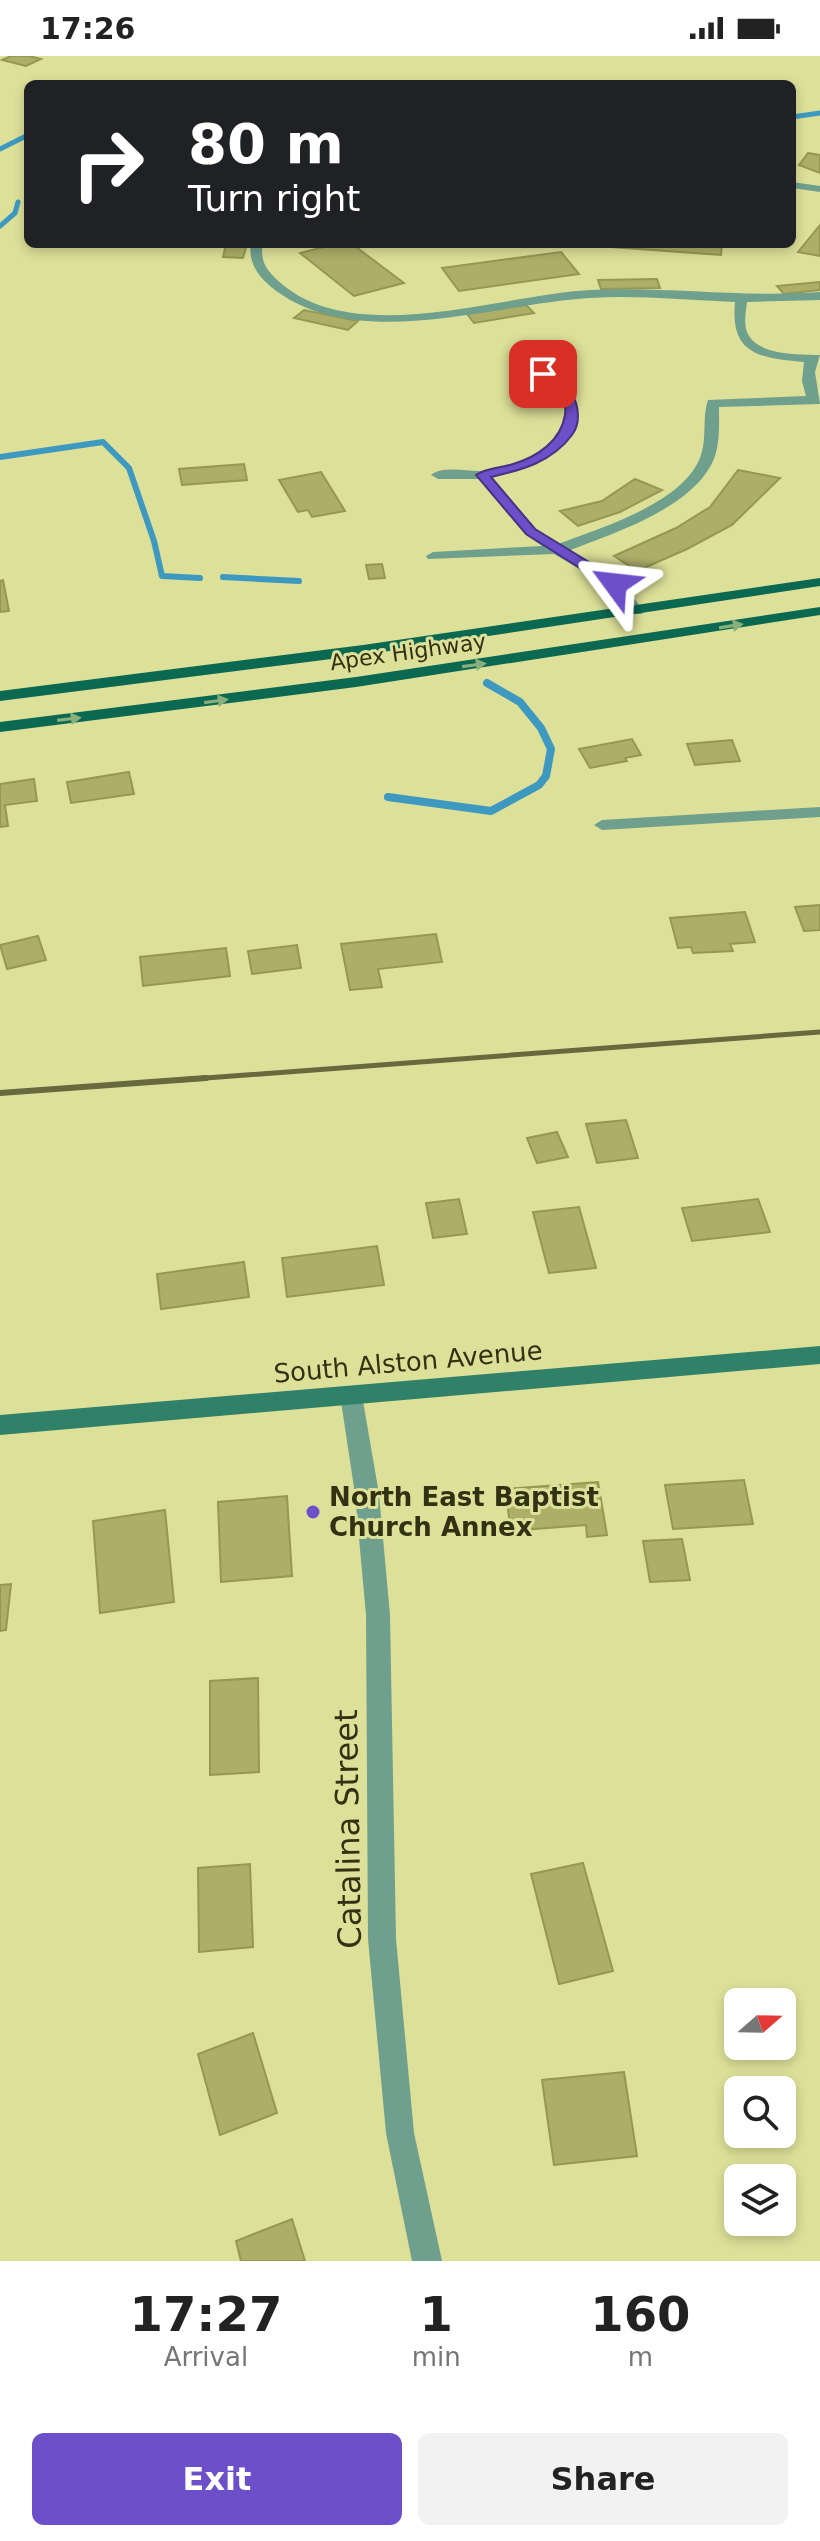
<!DOCTYPE html>
<style>
:root{--surface:#fff;--page:#f2f2f2;--text:#222;--muted:#767676;--accent:#6d4fc9}
body{margin:0;font-family:"DejaVu Sans",sans-serif;background:var(--page);color:var(--text);height:100vh;display:flex;flex-direction:column;font-size:30px;white-space:nowrap}
*{box-sizing:border-box;margin:0}
p{font-size:26px;color:var(--muted)}
.icon{flex:none;width:44px;height:44px;fill:none;stroke:currentColor;stroke-width:2;stroke-linecap:round;stroke-linejoin:round}
.map{position:relative;height:2205px;overflow:hidden}
.side{display:flex;flex-direction:column;background:var(--surface);flex:1}
.side>*{flex:none}
.guide{position:absolute;left:24px;top:24px;width:772px;height:168px;border-radius:12px;box-shadow:0 4px 12px #0003;background:#202124;color:#fff;overflow:hidden}
.needle{width:52px;rotate:70deg}
.buttons{position:absolute;left:724px;top:1932px;display:grid;gap:16px}
.buttons a{display:grid;place-items:center;width:72px;height:72px;border-radius:12px;background:var(--surface);box-shadow:0 4px 12px #0003;font-size:40px}
.pin{position:absolute;display:grid;place-items:center;width:68px;height:68px;color:#fff;margin:-34px;border-radius:16px;box-shadow:0 4px 12px #0006}
.me{position:absolute;width:88px;margin:-44px;rotate:300deg;stroke-linejoin:round;filter:drop-shadow(0 0 6px #0008)}
.turn{display:flex;align-items:center;gap:28px;height:168px;padding:0 32px;font-size:36px}
.turn .icon{width:104px;height:104px;stroke-width:2.5}
.turn b{display:block;font-size:56px;line-height:68px}
.eta{display:flex;justify-content:space-evenly;align-items:center;height:136px;text-align:center}
.eta b{font-size:48px;font-weight:600;line-height:56px}
.button{display:flex;gap:16px;margin-top:auto;padding:16px 32px}
.button a{flex:1;height:92px;border-radius:12px;background:var(--accent);color:#fff;font-size:32px;font-weight:600;line-height:92px;text-align:center}
.button a+a{background:var(--page);color:var(--text)}
.status{display:flex;justify-content:space-between;align-items:center;height:56px;padding:0 40px;background:var(--surface);direction:ltr}
.status svg{height:22px;fill:currentColor}
.map>svg:first-child{display:block}
.lines{fill:none;stroke-linecap:round;stroke-linejoin:round}
.stream-far2{stroke:#3e99c0;stroke-width:5}
.stream-far1{stroke:#3e99c0;stroke-width:6}
.stream{stroke:#3e99c0;stroke-width:8}
.building{fill:#adaf69;stroke:#969852;stroke-width:2}
.street{fill:#6f9f8d;fill-rule:evenodd}
.secondary{fill:#308169;fill-rule:evenodd}
.primary{fill:#0b6851;fill-rule:evenodd}
.rail-far1{stroke:#67693e;stroke-width:5}
.rail{stroke:#67693e;stroke-width:6}
.oneway{fill:#89b07c}
.route{fill:#6d4fc9;stroke:#473383;stroke-width:2}
.poi-dot{fill:#6d4fc9;stroke:#dde098;stroke-width:3}
.labels{text-anchor:middle;dominant-baseline:central;stroke-width:6;stroke-linejoin:round;paint-order:stroke}
.far-street-label{font-size:22px;fill:#313214;stroke:#dde098}
.street-label{font-size:26px;fill:#313214;stroke:#dde098}
.poi-label{font-size:26px;font-weight:bold;fill:#313214;stroke:#dde098;text-anchor:start}
.near-street-label{font-size:32px;fill:#313214;stroke:#dde098}
</style>
<div class="status"><b>17:26</b><svg viewBox="0 0 49 12"><path d="M0 12V9h3v3zM5 12V6h3v6zM10 12V3h3v9zM15 12V0h3v12zM26 1h20v11H26zM47 4h2v5h-2z"/></svg></div>
<div class="map">
<svg width="820" height="2205" viewBox="0 0 820 2205">
<rect width="100%" height="100%" fill="#dde098"/>
<g class="lines">
<path class="stream-far2" d="M792,61L820,57
M0,93L28,79
M0,170L15,157L18,146"/>
<path class="stream-far1" d="M0,401L103,386L129,412L154,485L162,520L200,522
M223,521L299,525"/>
<path class="stream" d="M388,741L491,755L539,729L546,720L551,693L541,672L520,646L487,627"/>
</g>
<path class="building" d="M11,0H29L41,3L26,10L2,4Z
M808,97L820,99V117L799,109Z
M820,169V200L798,196Z
M226,188H247L243,202L223,201Z
M336,188H352L404,227L354,240L300,197Z
M612,188H722L721,199L612,191Z
M561,196L579,218L459,235L442,212Z
M657,223L660,232L601,233L598,224Z
M820,226V234L784,238L777,230Z
M526,249L534,257L474,267L467,258Z
M304,254L358,265L348,274L294,262Z
M244,408L247,424L182,429L179,413Z
M738,414L780,422L732,469L687,493L637,515L614,500L676,472L710,451Z
M321,416L345,455L312,461L308,454L298,456L279,424Z
M635,423L662,434L620,456L578,470L560,455L602,445Z
M382,508L385,522L369,523L366,509Z
M3,524L9,555L0,556V525Z
M632,683L641,699L625,702L627,705L590,712L579,693Z
M732,684L740,705L695,709L687,688Z
M129,716L134,738L71,747L67,726Z
M34,723L37,745L5,749L8,770L0,771V728Z
M820,849V874L804,875L795,851Z
M745,856L755,886L730,888L733,895L693,897L691,891L678,892L670,862Z
M436,878L442,906L378,913L382,931L350,934L341,888Z
M38,880L46,904L7,913L0,889Z
M297,889L301,912L252,918L248,895Z
M226,892L230,920L143,930L140,901Z
M626,1064L638,1102L597,1107L586,1068Z
M557,1076L568,1101L537,1107L527,1082Z
M459,1143L467,1178L433,1182L426,1147Z
M758,1143L770,1176L692,1185L682,1152Z
M579,1151L596,1212L549,1217L533,1156Z
M377,1190L384,1229L287,1241L282,1202Z
M244,1206L249,1241L161,1253L157,1218Z
M744,1424L753,1468L673,1473L665,1429Z
M598,1426L607,1479L587,1481L586,1469L511,1475L505,1433Z
M287,1440L292,1520L221,1526L218,1446Z
M165,1454L174,1546L100,1557L93,1465Z
M682,1483L690,1524L650,1526L643,1485Z
M11,1528L6,1574L0,1575V1529Z
M258,1622L259,1716L210,1719V1625Z
M583,1807L613,1915L559,1928L531,1818Z
M250,1808L253,1891L199,1896L198,1812Z
M253,1977L277,2057L220,2079L198,1998Z
M624,2016L637,2100L554,2109L542,2024Z
M292,2163L305,2205H241L236,2185Z"/>
<g class="lines">
<path class="street" d="M792,126L820,130V136L792,132Z
M251,188H263C259,207 269,217 283,229C358,291 501,239 590,234C667,230 743,242 820,236V244L747,246C746,256 743,269 748,278C759,300 800,298 820,299L815,316L820,348L719,351C719,367 720,384 715,400C697,451 614,477 568,495L620,525L644,555L642,558H632L610,531L554,498L428,503L426,500L433,496L542,490L526,479L479,423H438L431,419C442,410 465,415 479,415C509,414 556,396 564,364C571,332 540,320 518,308V302C529,301 541,310 551,316C564,323 574,334 577,349C586,396 526,412 492,421L536,473L558,488C601,472 686,446 701,399C707,381 702,361 708,344L806,340L802,325L804,306C759,302 730,298 735,246C686,244 637,239 589,242C491,248 353,299 270,230C257,219 248,205 251,188Z
M820,751V761L602,774L594,769L602,764Z
M351,1330L359,1332L362,1339L379,1438L390,1559L396,1883L414,2077L442,2205H412L386,2077L368,1883L366,1559L355,1438L340,1339L343,1332Z"/>
<path class="secondary" d="M820,1290V1308L0,1379V1359Z"/>
<path class="primary" d="M820,522V530L363,599L0,645V635L363,589Z
M820,551V559L356,631L0,676V666L356,621Z"/>
<path class="rail-far1" d="M179,1024L820,976"/>
<path class="rail" d="M0,1037L206,1022"/>
</g>
<defs><path id="oneway-solid" d="M-6-.8H1V-3.2L6.5 0L1 3.2V.8H-6Z" transform="scale(2)"/></defs>
<g class="oneway">
<use href="#oneway-solid" transform="translate(731 570) rotate(-9)"/>
<use href="#oneway-solid" transform="translate(474 609) rotate(-8)"/>
<use href="#oneway-solid" transform="translate(216 645) rotate(-8)"/>
<use href="#oneway-solid" transform="translate(69 663) rotate(-7)"/>
</g>
<path class="route" d="M539,316C567,313 589,357 572,379C552,406 522,414 491,421L535,473L620,525V531H610L526,478L476,419C486,412 501,412 513,408C537,401 561,385 565,359C568,340 553,330 539,320Z"/>
<circle class="poi-dot" cx="313" cy="1456" r="8"/>
<g class="labels">
<g class="far-street-label">
<text transform="translate(408 596) rotate(-8)">Apex Highway</text>
</g>
<g class="street-label">
<text transform="translate(408 1306) rotate(-5)">South Alston Avenue</text>
</g>
<g class="poi-label">
<text x="329" y="1441">North East Baptist<tspan x="329" dy="30">Church Annex</tspan></text>
</g>
<g class="near-street-label">
<text transform="translate(348 1773) rotate(-91)">Catalina Street</text>
</g>
</g>
</svg>
<div class="buttons">
<a><svg class="needle" viewBox="-14 -14 28 28"><path d="M0-13l5 13h-10z" fill="#e53935"/><path d="M0 13l5-13h-10z" fill="#767676"/></svg></a>
<a><svg class="icon" aria-label="search" viewBox="0 0 24 24"><circle cx="10" cy="10" r="6"/><path d="M15 15l6 6"/></svg></a>
<a><svg class="icon" aria-label="layers" viewBox="0 0 24 24"><path d="M12 4l9 5-9 5-9-5zM3 14l9 5 9-5"/></svg></a>
</div>
<div class="pin" style="left:543px;top:318px;background:#d93025"><svg class="icon" aria-label="arrive" viewBox="0 0 24 24"><path d="M6 21V4h12l-3 4 3 4H6"/></svg></div>
<svg class="me" style="left:615px;top:528px" viewBox="-20 -20 40 40"><path d="M0-17L14 15 0 8-14 15z" fill="#6d4fc9" stroke="#fff" stroke-width="4"/></svg>
<div class="guide">
<div class="turn"><svg class="icon" aria-label="right" viewBox="0 0 24 24"><path d="M7 20v-9h11M14 6l5 5-5 5"/></svg><div><b>80 m</b>Turn right</div></div>
</div>
</div>
<section class="side">
<div class="eta">
<div><b>17:27</b><p>Arrival</p></div>
<div><b>1</b><p>min</p></div>
<div><b>160</b><p>m</p></div>
</div>
<div class="button"><a>Exit</a><a>Share</a></div>
</section>
